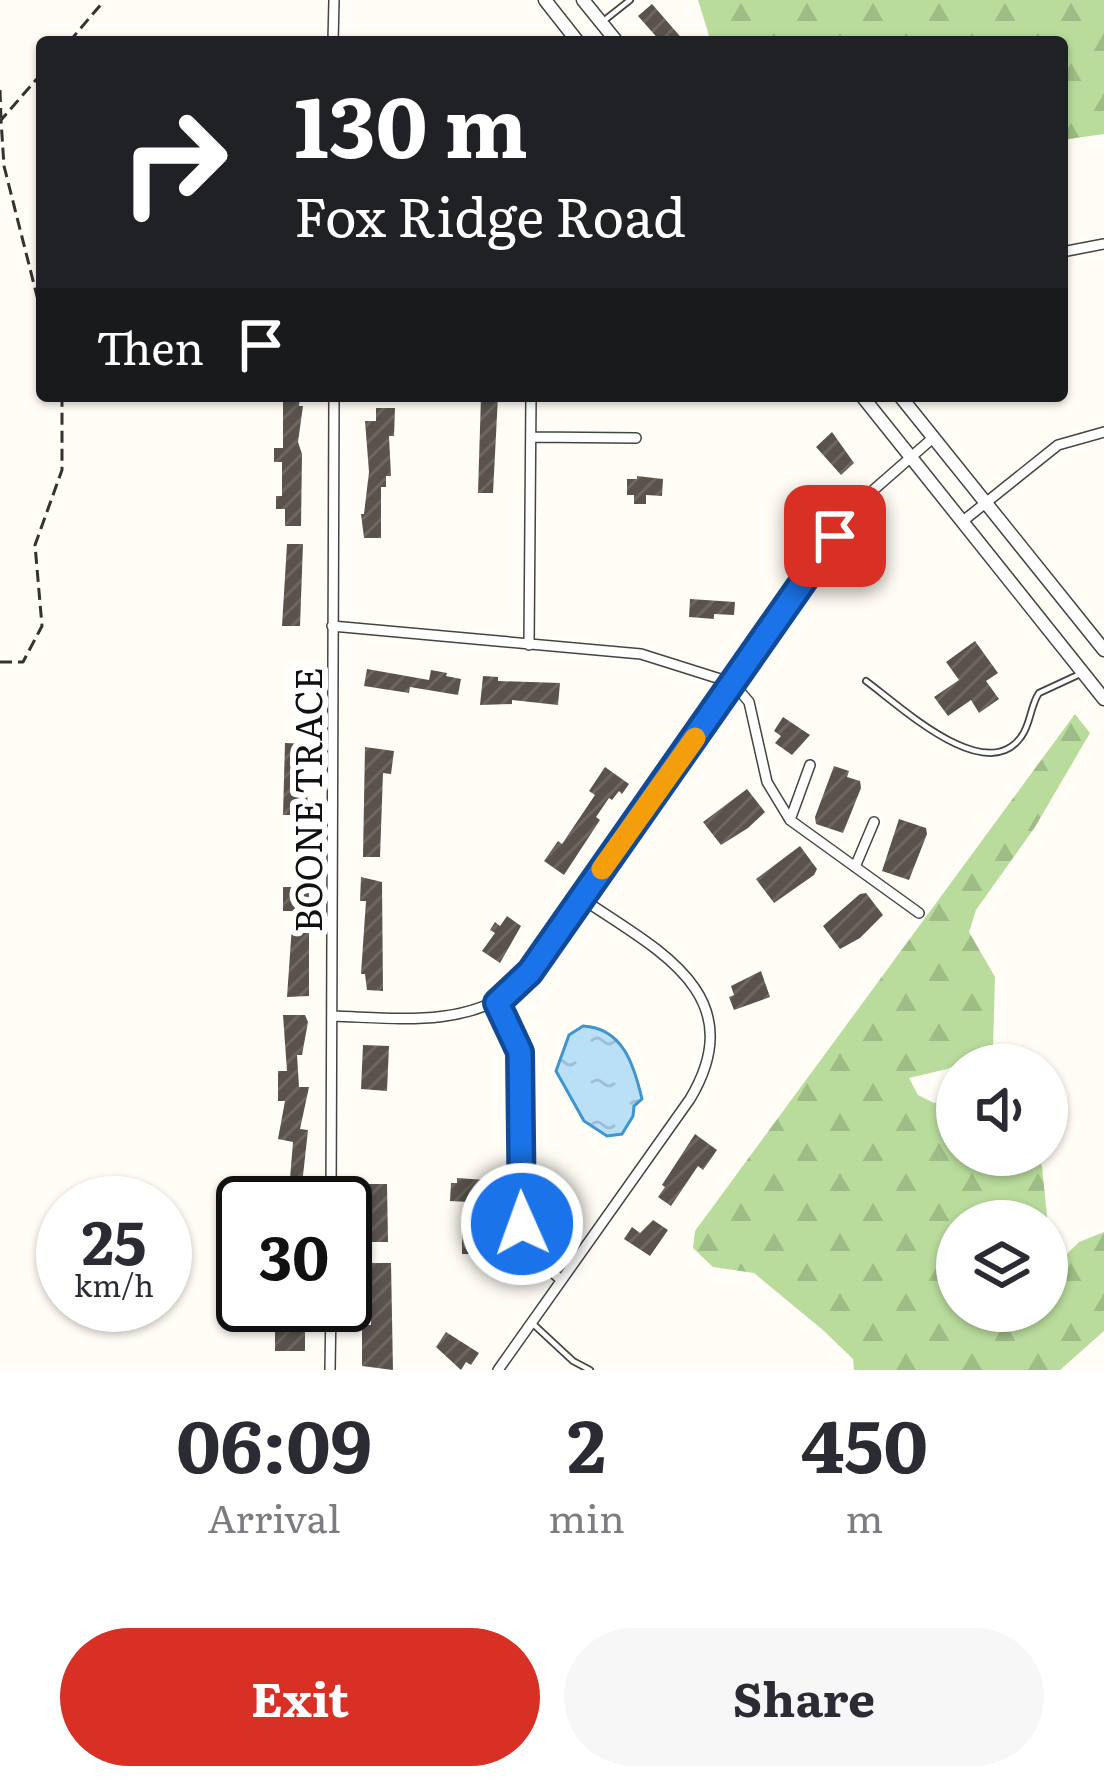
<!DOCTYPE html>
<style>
:root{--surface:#fff;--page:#f7f7f7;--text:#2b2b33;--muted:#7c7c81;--accent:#d93025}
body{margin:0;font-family:Literata,serif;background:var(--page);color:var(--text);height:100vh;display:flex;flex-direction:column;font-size:45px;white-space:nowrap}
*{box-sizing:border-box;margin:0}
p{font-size:39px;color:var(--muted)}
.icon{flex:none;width:66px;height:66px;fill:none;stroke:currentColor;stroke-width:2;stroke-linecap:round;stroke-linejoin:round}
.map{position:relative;height:1370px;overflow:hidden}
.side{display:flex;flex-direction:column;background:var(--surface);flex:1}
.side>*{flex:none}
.hud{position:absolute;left:36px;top:36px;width:1032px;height:366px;border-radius:12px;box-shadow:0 3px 9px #0004;background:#202124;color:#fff;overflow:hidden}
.buttons{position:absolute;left:936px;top:1044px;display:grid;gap:24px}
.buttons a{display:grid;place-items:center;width:132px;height:132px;border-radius:50%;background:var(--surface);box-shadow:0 3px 9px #0004;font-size:60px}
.speed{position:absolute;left:36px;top:1176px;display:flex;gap:24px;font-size:60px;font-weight:700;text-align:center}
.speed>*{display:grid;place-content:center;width:156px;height:156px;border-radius:50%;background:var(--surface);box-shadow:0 3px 9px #0004;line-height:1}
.speed small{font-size:30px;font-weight:400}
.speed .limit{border:6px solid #111;border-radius:18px;background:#fff;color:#111}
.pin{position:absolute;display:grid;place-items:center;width:102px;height:102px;color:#fff;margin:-51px;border-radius:24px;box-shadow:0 6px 18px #0006}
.me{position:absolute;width:132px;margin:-66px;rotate:358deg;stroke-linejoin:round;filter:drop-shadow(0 0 9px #0008)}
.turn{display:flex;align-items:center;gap:42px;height:252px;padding:0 60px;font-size:54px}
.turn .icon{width:156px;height:156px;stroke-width:2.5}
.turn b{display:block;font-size:84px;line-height:102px}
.then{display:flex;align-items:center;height:114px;padding:0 60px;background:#0003;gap:24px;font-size:45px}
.eta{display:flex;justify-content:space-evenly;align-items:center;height:204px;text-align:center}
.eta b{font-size:72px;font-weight:700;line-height:84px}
.button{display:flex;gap:24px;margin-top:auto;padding:24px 60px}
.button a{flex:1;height:138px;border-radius:72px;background:var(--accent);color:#fff;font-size:48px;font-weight:700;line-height:138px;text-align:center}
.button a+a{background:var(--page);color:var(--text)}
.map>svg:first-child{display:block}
.forest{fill:url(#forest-firs)}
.water{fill:url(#water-ripples);stroke:#3f96cf;stroke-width:3}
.building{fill:url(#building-hatch)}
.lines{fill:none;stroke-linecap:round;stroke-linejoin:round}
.service-casing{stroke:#444;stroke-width:8}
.minor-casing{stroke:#444;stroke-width:12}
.tertiary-casing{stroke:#444;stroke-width:15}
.path{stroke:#333;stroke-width:3;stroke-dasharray:12 6;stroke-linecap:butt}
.service{stroke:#fff;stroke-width:4.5}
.minor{stroke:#fff;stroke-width:9}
.tertiary{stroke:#fff;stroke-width:12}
.route-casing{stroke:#114b97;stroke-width:30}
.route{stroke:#1a73e8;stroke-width:21}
.slow{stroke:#f59e0b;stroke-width:21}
.labels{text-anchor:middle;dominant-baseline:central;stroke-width:12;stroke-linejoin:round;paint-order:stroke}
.street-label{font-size:36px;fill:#111;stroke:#fff}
</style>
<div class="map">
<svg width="1104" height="1370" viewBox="0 0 1104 1370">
<defs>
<pattern id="forest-firs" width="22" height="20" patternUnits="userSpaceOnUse" patternTransform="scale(3)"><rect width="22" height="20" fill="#b9dc9c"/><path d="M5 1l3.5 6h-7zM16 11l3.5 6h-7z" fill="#9ebc85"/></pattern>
<pattern id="water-ripples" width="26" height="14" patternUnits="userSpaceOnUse" patternTransform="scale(3)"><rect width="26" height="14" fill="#b9e0f7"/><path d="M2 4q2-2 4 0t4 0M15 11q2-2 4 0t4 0" fill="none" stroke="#9ebfd3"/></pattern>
<pattern id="building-hatch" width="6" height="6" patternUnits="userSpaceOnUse" patternTransform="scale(3)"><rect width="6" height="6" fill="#5a524d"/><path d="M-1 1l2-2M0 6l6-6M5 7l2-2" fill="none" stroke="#6d6662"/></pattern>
</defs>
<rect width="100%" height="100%" fill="#fffdf5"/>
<path class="forest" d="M698,0H1104V134L1062,140V42H711Z
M1075,714L1090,733L1035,827L976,910L969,932L995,977L993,1048L947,1069L909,1078L918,1095L934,1103L957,1097V1155H1036L1042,1166L1048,1226L1047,1234V1221H957V1311H1047V1258L1055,1266L1079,1242L1104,1232V1331L1060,1370H854L853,1359L824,1331L754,1273L713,1267L693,1248L695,1231Z"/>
<path class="water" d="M583,1026C623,1028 634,1065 642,1099L634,1106L633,1116L622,1134L607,1136L584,1121L556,1071L569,1035Z"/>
<path class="building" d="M652,4L685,42H661L638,16Z
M283,396H300L299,406H303L298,442L302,454L301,526H285V509H276V496H282V462H274V448H283Z
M481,396H498L493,493H478Z
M376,408H395L394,436H389L391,476H386V487H381V538H364L361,514H364L369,472L365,421H376Z
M832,432L854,463L841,475L816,447Z
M637,476L663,479L662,496L646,495V504H634V495H627V479H637Z
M287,544H303L300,626H282Z
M690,599L735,602L734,615L714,614V619L689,617Z
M975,641L998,673L986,681L999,699L979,713L971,700L948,716L934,697L959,680L946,662Z
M367,669L429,680L431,670L447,673L446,676L461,679L458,695L410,687L409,693L364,686Z
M483,676L498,677V681L560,683L558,705L512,700V704L480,705Z
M783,717L810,735L792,755L775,743L781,736L774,731Z
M285,743L309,744L307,815H283Z
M365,747L394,751L391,774L383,773L380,857H363Z
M834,766L849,771L847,777L860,781L861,788L843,833L816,824L815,817Z
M605,767L629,784L622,794L619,791L612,800L609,798L596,817L600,820L564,875L544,861L558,841L562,844L595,795L589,791Z
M747,789L765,812L748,828L721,845L703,822Z
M899,819L926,828L927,834L909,880L882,871Z
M800,846L817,869L814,875L774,903L756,879Z
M361,877L382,882L383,991L367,990L365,974H361L366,901H360Z
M283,887H309V996L287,997L293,911H283Z
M866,893L883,915L860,938L840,949L823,926L860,894Z
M507,916L521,926L500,963L482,951L495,933L490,930L495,922L500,926Z
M761,971L770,997L734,1010L729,997L734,995L731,986Z
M283,1015H305L308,1022L302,1055H297L299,1087H309L300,1129L308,1130L300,1203H288L293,1142L278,1139L285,1101H278V1071H287Z
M363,1045L389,1046L387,1091L361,1089Z
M695,1134L717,1150L703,1170L698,1166L671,1206L658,1197L665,1187L662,1185Z
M457,1178L485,1180L484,1189L490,1190L489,1203L450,1201L451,1183H457Z
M365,1184H387L388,1242H362Z
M653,1220L668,1230L650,1256L624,1239L632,1227L640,1233Z
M462,1223H488L493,1254H462Z
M372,1263H391L393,1370L362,1366V1325H371V1296H363V1282H370Z
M275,1320H305V1351H275Z
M446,1332L479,1353L471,1365L466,1362L461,1370L436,1347Z"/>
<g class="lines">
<defs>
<path id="service" d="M606,19L630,0
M866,681C899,705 985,787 1021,737C1031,724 1030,706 1039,693L1080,674
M531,1322L573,1361L590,1370"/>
<path id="minor" d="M333,42L334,0
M1062,252L1104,244
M531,437L636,438
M963,521L1058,445L1104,432
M332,626L641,654L733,683L749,702L767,782L790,820L919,913
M529,645L531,396
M790,820L810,765
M855,867L874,822
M497,1003L520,1052L522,1224L537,1258L561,1280
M333,1016C397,1018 463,1028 517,988L862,500L934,437
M331,1203L334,396
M330,1370L331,1305
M498,1370L690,1099C753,994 656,949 581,898"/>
<path id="tertiary" d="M545,0L578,42
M583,0L617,42
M862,396L1104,699
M900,396L1104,650"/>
</defs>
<use href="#service" class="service-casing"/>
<use href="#minor" class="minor-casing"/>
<use href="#tertiary" class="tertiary-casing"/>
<path class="path" d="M69,42L103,2
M42,73L1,120L4,166L42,316
M0,90L1,118
M0,662H23L42,626L35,545L62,470V396"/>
<use href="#service" class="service"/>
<use href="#minor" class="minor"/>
<use href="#tertiary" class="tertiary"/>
</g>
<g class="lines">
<defs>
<path id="route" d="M522,1224L520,1052L497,1003L530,972L835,536"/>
</defs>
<use href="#route" class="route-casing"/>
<use href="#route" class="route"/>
<path class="slow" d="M602,869L695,738"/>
</g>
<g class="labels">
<g class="street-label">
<text transform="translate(306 800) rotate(-90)">BOONE TRACE</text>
</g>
</g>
</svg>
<div class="buttons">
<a><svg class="icon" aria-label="sound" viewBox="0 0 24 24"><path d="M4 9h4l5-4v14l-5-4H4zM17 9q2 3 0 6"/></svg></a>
<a><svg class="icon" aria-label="layers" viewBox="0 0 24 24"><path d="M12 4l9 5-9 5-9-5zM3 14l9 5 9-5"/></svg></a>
</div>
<div class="speed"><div>25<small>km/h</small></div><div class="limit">30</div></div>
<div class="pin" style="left:835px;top:536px;background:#d93025"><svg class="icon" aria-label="arrive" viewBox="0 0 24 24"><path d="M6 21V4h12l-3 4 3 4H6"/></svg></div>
<svg class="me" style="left:522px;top:1224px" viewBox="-20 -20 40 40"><circle r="17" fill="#1a73e8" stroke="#fff" stroke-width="3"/><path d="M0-11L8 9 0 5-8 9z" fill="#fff"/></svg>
<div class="hud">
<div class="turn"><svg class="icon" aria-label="right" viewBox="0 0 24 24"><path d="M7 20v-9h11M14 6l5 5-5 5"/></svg><div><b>130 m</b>Fox Ridge Road</div></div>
<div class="then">Then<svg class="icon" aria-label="arrive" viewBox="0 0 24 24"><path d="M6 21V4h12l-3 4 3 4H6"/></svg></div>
</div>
</div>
<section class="side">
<div class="eta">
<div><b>06:09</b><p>Arrival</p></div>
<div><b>2</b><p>min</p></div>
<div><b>450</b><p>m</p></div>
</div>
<div class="button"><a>Exit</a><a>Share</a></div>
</section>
